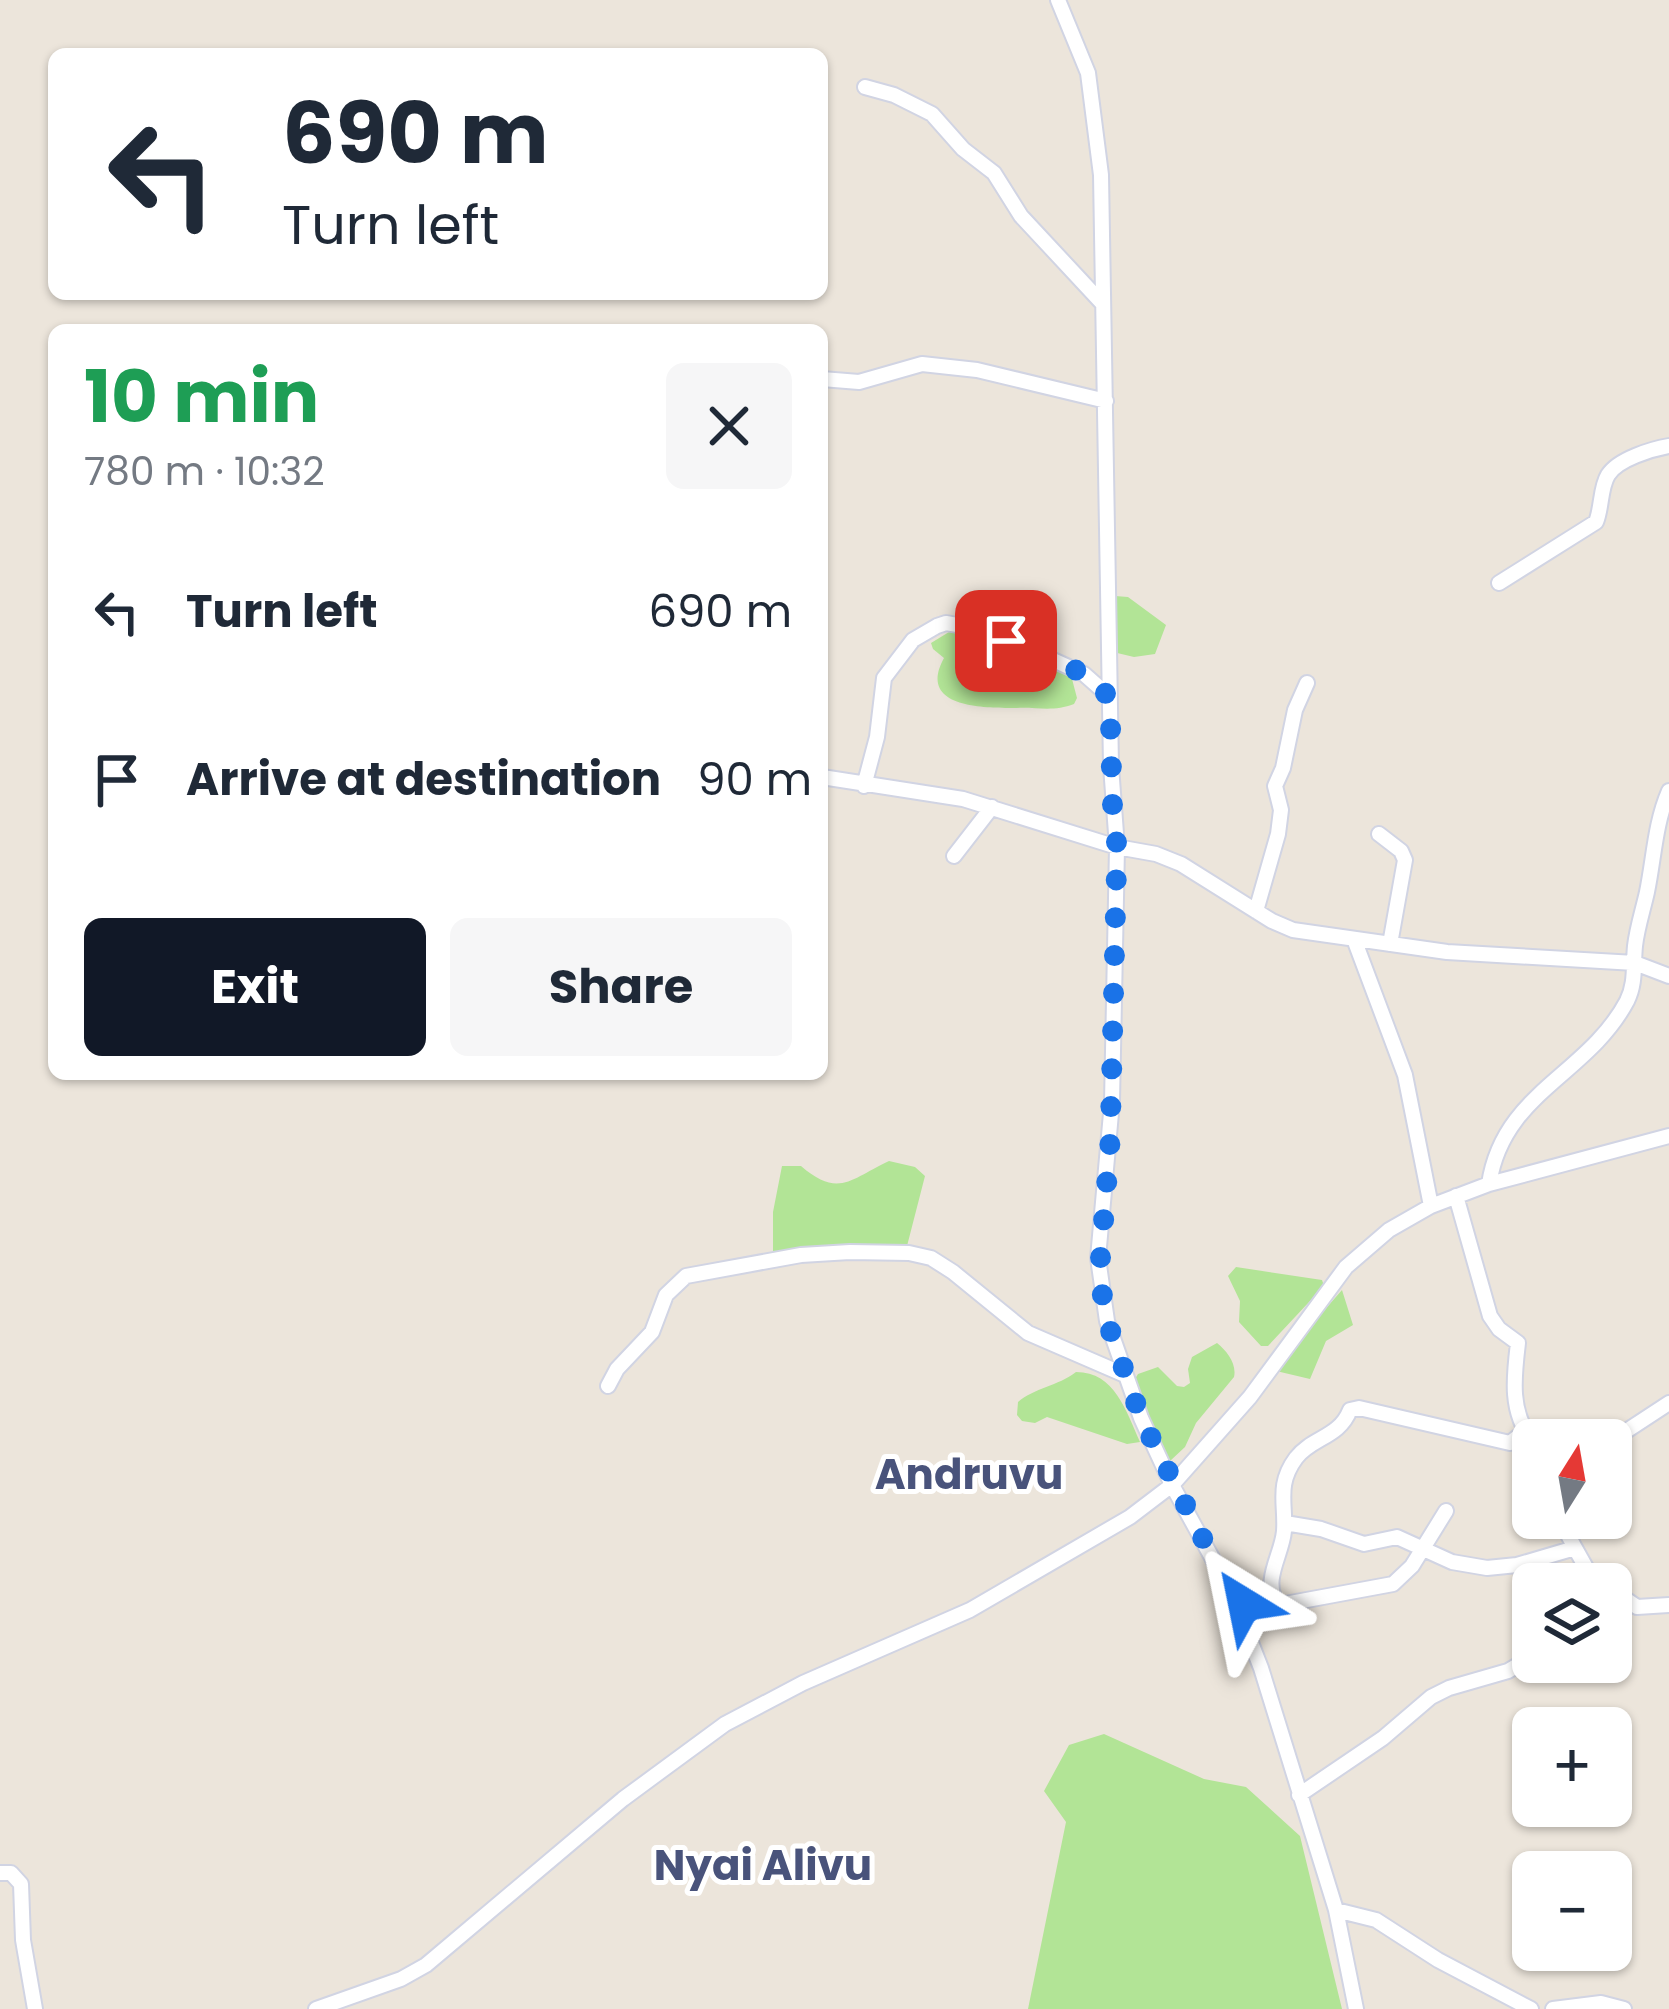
<!DOCTYPE html>
<meta charset="utf-8">
<style>
:root{--surface:#fff;--page:#f6f6f7;--text:#1f2937;--muted:#747a83;--accent:#111827}
body{margin:0;font-family:Poppins,sans-serif;background:var(--page);color:var(--text);height:100vh;display:flex;flex-direction:column;font-size:45px;white-space:nowrap}
*{box-sizing:border-box;margin:0}
p{font-size:39px;color:var(--muted)}
.icon{flex:none;width:66px;height:66px;fill:none;stroke:currentColor;stroke-width:2;stroke-linecap:round;stroke-linejoin:round}
.map{position:relative;flex:1;overflow:hidden}
.panel{position:absolute;left:48px;top:324px;width:780px;height:756px;display:flex;flex-direction:column;background:var(--surface);border-radius:18px;box-shadow:0 3px 9px #0004}
.panel>*{flex:none}
.top-card{position:absolute;left:48px;top:48px;width:780px;height:252px;border-radius:18px;box-shadow:0 3px 9px #0004;background:#fff;color:var(--text);overflow:hidden}
.needle{width:78px;rotate:11deg}
.buttons{position:absolute;left:1512px;top:1419px;display:grid;gap:24px}
.buttons a{display:grid;place-items:center;width:120px;height:120px;border-radius:18px;background:var(--surface);box-shadow:0 3px 9px #0004;font-size:60px}
.pin{position:absolute;display:grid;place-items:center;width:102px;height:102px;color:#fff;margin:-51px;border-radius:24px;box-shadow:0 6px 18px #0006}
.me{position:absolute;width:132px;margin:-66px;rotate:325deg;stroke-linejoin:round;filter:drop-shadow(0 0 9px #0008)}
.turn{display:flex;align-items:center;gap:42px;height:252px;padding:0 36px;font-size:54px}
.turn .icon{width:156px;height:156px;stroke-width:2.5}
.turn b{display:block;font-size:84px;line-height:102px}
.round{display:grid;place-items:center;flex:none;width:126px;height:126px;border-radius:18px;background:var(--page)}
.overview{display:flex;align-items:center;justify-content:space-between;height:204px;padding:0 36px}
h1{font-size:72px;font-weight:700;line-height:90px;color:#1e9e55}
.cta{display:flex;gap:24px;margin-top:auto;padding:24px 36px}
.cta a{flex:1;height:138px;border-radius:18px;background:var(--accent);color:#fff;font-size:48px;font-weight:700;line-height:138px;text-align:center}
.cta a+a{background:var(--page);color:var(--text)}
ul{padding:0;list-style:none}
li{display:flex;align-items:center;gap:36px;height:168px;padding:0 36px}
li div{flex:1}
li b{display:block;font-size:45px}
li em{font-style:normal}
.map>svg:first-child{display:block}
.green{fill:#b2e496}
.lines{fill:none;stroke-linecap:round;stroke-linejoin:round}
.minor-casing{stroke:#d1d4e3;stroke-width:18}
.minor{stroke:#fff;stroke-width:14}
.route{stroke:#1a73e8;stroke-width:21;stroke-dasharray:0 37.8}
.labels{text-anchor:middle;dominant-baseline:central;stroke-width:10;stroke-linejoin:round;paint-order:stroke}
.quarter-label{font-size:42px;font-weight:bold;fill:#49537b;stroke:#fff}
</style>
<div class="map">
<svg width="1669" height="2009" viewBox="0 0 1669 2009">
<rect width="100%" height="100%" fill="#ece5db"/>
<path class="green" d="M1115,596L1128,597L1166,625L1155,654L1134,657L1113,652Z
M954,629L1052,663L1072,679L1077,698L1074,704C1054,712 1037,707 1017,708C986,708 916,709 944,658L933,649L931,643Z
M889,1161L915,1167L925,1176L907,1246H819L773,1253V1212L782,1166H801C839,1199 852,1178 889,1161Z
M1236,1267L1322,1280L1324,1286L1268,1346H1261L1239,1322L1240,1301L1228,1276Z
M1342,1290L1353,1325L1326,1341L1310,1379L1272,1370Z
M1217,1343C1227,1351 1237,1364 1234,1377L1196,1423L1185,1447L1170,1461H1164L1135,1379L1138,1374L1158,1367L1177,1386L1184,1387L1190,1383L1188,1369L1192,1357Z
M1076,1372C1115,1372 1126,1411 1140,1442L1127,1444L1047,1417L1035,1423L1022,1421L1017,1415L1018,1402C1034,1388 1058,1386 1076,1372Z
M1104,1734L1204,1779L1246,1787L1300,1836L1342,2009H1028L1066,1822L1044,1791L1069,1745Z"/>
<g class="lines">
<defs>
<path id="minor" d="M1058,0L1088,73L1101,175L1111,766L1117,847L1112,1102L1098,1258L1107,1321L1141,1418L1172,1485L1232,1594L1261,1668L1336,1910L1356,2009
M865,87L894,95L932,114L963,149L994,173L1021,216L1102,303
M822,379L859,382L922,364L977,370L1106,401
M1499,583L1596,522C1602,508 1600,488 1608,475C1618,459 1652,449 1669,446
M822,777L963,799L1117,847L1156,854L1181,864L1272,921L1293,930L1447,952L1635,963L1669,976
M864,786L877,737L884,678L913,640L937,626L946,623L963,626L1040,654L1084,674L1110,697
M1379,834L1401,851L1405,860L1390,944
M954,856L992,807
M1256,911L1278,834L1281,810L1275,786L1283,768L1295,710L1307,683
M1354,939L1405,1075L1431,1206
M1489,1184C1503,1092 1587,1076 1627,1001C1636,983 1633,966 1635,946C1637,928 1643,910 1647,892C1654,858 1655,823 1669,791
M1456,1196L1490,1316L1499,1329L1518,1343C1514,1376 1509,1413 1533,1441
M608,1386L617,1369L652,1332L666,1295L686,1276L801,1255L850,1252L909,1253L931,1258L953,1272L1028,1333L1125,1375
M1611,1441L1669,1403
M1533,1477V1485
M1559,1518L1575,1548
M1285,1523L1321,1529L1364,1544L1397,1537L1452,1562L1487,1568L1517,1565L1575,1548L1589,1573
M1611,1589L1637,1607L1669,1605
M1277,1603C1262,1580 1282,1555 1284,1531C1286,1504 1276,1485 1296,1458C1312,1437 1339,1438 1350,1410L1359,1408L1510,1443L1525,1431
M1238,1607L1262,1602L1285,1604L1393,1584L1412,1566L1446,1511
M1299,1795L1383,1738L1431,1697L1449,1688L1508,1671L1533,1656
M0,1873H11L21,1884L23,1940L35,2009
M1336,1910L1376,1920L1438,1960L1531,2009
M316,2009L401,1979L426,1965L623,1799L725,1724L803,1683L970,1610L1130,1517L1172,1485L1250,1397L1346,1267L1389,1230L1431,1206L1489,1184L1669,1136
M1553,2009L1601,2003L1624,2009"/>
</defs>
<use href="#minor" class="minor-casing"/>
<use href="#minor" class="minor"/>
</g>
<g class="lines">
<path class="route" d="M1006,641L1078,671L1110,697L1112,800L1117,847L1110,1143L1099,1276L1107,1321L1141,1418L1238,1607L1244,1604"/>
</g>
<g class="labels">
<g class="quarter-label">
<text x="969" y="1474">Andruvu</text>
<text x="763" y="1865">Nyai Alivu</text>
</g>
</g>
</svg>
<div class="buttons">
<a><svg class="needle" viewBox="-14 -14 28 28"><path d="M0-13l5 13h-10z" fill="#e53935"/><path d="M0 13l5-13h-10z" fill="#747a83"/></svg></a>
<a><svg class="icon" aria-label="layers" viewBox="0 0 24 24"><path d="M12 4l9 5-9 5-9-5zM3 14l9 5 9-5"/></svg></a>
<a>+</a>
<a>−</a>
</div>
<div class="pin" style="left:1006px;top:641px;background:#d93025"><svg class="icon" aria-label="arrive" viewBox="0 0 24 24"><path d="M6 21V4h12l-3 4 3 4H6"/></svg></div>
<svg class="me" style="left:1244px;top:1604px" viewBox="-20 -20 40 40"><path d="M0-17L14 15 0 8-14 15z" fill="#1a73e8" stroke="#fff" stroke-width="4"/></svg>
<div class="top-card">
<div class="turn"><svg class="icon" aria-label="left" viewBox="0 0 24 24"><path d="M17 20v-9H6M10 6l-5 5 5 5"/></svg><div><b>690 m</b>Turn left</div></div>
</div>
<section class="panel">
<div class="overview"><div><h1>10 min</h1><p>780 m · 10:32</p></div><a class="round"><svg class="icon" aria-label="close" viewBox="0 0 24 24"><path d="M6 6l12 12M18 6L6 18"/></svg></a></div>
<ul>
<li><svg class="icon" aria-label="left" viewBox="0 0 24 24"><path d="M17 20v-9H6M10 6l-5 5 5 5"/></svg><div><b>Turn left</b></div><em>690 m</em></li>
<li><svg class="icon" aria-label="arrive" viewBox="0 0 24 24"><path d="M6 21V4h12l-3 4 3 4H6"/></svg><div><b>Arrive at destination</b></div><em>90 m</em></li>
</ul>
<div class="cta"><a>Exit</a><a>Share</a></div>
</section>
</div>
